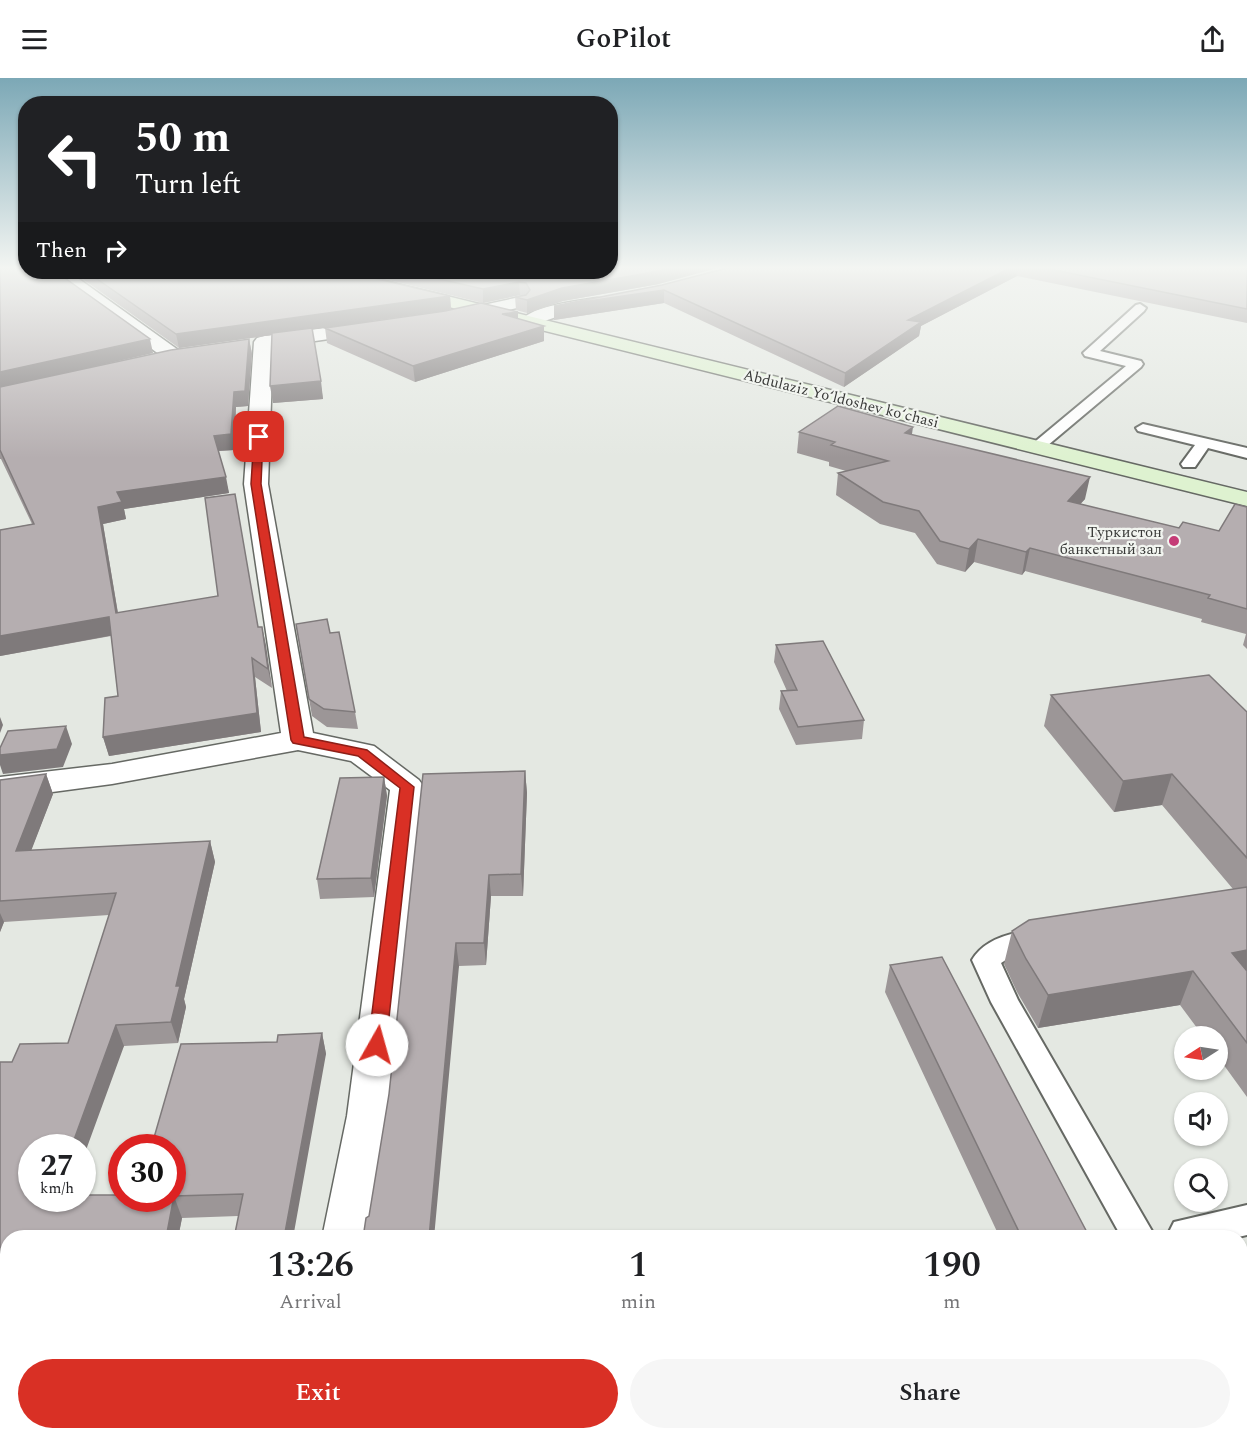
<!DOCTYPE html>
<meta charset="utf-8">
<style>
:root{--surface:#fff;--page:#f6f6f6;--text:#202124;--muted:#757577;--accent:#d93025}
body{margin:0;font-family:Spectral,serif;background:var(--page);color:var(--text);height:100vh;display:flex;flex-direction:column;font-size:22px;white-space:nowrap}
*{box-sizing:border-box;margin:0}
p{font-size:20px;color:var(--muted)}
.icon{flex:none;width:33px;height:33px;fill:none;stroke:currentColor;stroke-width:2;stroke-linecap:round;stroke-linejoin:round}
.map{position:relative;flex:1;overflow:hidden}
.details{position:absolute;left:0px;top:1152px;width:1248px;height:210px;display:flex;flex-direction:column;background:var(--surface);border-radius:24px 24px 0 0;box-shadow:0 2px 4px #0004}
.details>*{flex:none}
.guide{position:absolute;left:18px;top:18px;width:600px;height:183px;border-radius:24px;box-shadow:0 2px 4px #0004;background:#202124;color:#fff;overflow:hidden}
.needle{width:39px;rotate:258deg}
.buttons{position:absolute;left:1174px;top:948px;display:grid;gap:12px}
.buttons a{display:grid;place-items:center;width:54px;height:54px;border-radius:50%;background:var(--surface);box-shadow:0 2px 4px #0004;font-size:30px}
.speed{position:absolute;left:18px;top:1056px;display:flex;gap:12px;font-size:30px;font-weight:700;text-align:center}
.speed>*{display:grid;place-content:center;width:78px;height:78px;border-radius:50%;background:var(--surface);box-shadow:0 2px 4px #0004;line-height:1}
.speed small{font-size:15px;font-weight:400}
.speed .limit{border:9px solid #d22;background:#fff;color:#111}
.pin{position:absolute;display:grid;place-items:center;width:51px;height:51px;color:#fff;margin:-26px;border-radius:12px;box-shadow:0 3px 9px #0006}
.me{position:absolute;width:66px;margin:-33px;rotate:7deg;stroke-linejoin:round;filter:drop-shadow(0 0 4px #0008)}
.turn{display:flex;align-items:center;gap:21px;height:126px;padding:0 18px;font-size:27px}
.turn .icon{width:78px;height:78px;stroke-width:2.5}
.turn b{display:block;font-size:42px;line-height:51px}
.then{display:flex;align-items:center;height:57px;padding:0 18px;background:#0003;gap:12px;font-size:22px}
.eta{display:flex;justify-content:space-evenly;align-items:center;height:102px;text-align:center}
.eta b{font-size:36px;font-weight:600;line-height:42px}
.cta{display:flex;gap:12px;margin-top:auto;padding:12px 18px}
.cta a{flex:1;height:69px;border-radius:36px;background:var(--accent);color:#fff;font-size:24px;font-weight:600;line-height:69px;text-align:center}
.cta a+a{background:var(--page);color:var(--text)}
header{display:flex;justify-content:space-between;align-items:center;height:78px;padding:0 18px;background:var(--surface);font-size:27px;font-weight:600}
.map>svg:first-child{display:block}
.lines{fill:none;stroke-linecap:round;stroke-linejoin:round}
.service-casing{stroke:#666964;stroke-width:4}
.minor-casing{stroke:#666964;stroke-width:3}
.secondary-casing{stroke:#666964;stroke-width:3}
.service{fill:#fff;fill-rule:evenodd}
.minor{fill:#fff;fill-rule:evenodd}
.secondary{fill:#def2d0;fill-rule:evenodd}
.wall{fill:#9c9697}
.shaded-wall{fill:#7f7a7b}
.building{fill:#b5aeb0;stroke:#7f7a7b;stroke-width:1.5}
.route{fill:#d93025;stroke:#8d1f18;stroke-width:1.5}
.poi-dot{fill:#c53c77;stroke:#f2f5f0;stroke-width:2}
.labels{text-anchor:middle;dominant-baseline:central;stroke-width:4.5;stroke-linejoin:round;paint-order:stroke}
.far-street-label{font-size:15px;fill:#393a38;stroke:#f2f5f0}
.far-poi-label{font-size:15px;fill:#393a38;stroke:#f2f5f0;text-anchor:end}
</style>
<header><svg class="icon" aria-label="menu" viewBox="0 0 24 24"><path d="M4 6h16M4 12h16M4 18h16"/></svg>GoPilot<svg class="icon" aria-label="share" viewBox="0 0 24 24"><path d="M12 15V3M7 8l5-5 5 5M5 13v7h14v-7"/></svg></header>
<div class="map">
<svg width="1247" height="1362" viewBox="0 0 1247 1362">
<rect width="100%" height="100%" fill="#e4e8e2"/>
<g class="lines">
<defs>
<path id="service" d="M1140,226L1146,230L1144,233L1100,273L1141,283L1143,286L1141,289L1041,373H1031L1028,370L1031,367L1126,288L1085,278L1083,275L1136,227Z
M1143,346L1247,370V380L1208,370L1195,389H1183L1181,386L1195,367L1138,353L1136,350Z
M1036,852L1045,854L1049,861L1045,868L1020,873L1001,885L1018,922L1156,1160H1122L991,924L972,882C985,860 1013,854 1036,852Z
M1247,1127V1157L1234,1160H1166L1174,1144Z
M1240,1318L1247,1321V1362H1233L1229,1354H1240Z"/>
<path id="minor" d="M73,200L79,201L181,274L184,278L181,282H167L67,209L64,205L67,201Z
M520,219L526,220L529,224L526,228L452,244L446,243L443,239L446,235Z
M597,220L603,221L606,225L603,229L559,238L530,248L524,247L521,243C532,227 579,223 597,220Z
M371,244L378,246L380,250L378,254L273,269L268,406L313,655L374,668L419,702L424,709L391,1038L371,1160H322L347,1038L390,712L351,683L298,672L112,706L0,721V699L112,686L281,655L244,406L254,264L257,260L264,258Z
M281,1354H337L335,1362H279Z"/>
<path id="secondary" d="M323,194H349L1247,414V428L325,198Z"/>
</defs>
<use href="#service" class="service-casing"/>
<use href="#minor" class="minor-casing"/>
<use href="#secondary" class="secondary-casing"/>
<use href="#service" class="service"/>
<use href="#minor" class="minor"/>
<use href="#secondary" class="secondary"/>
</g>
<path class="wall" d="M0,189L26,194H348L450,218L451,231L518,241L544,248V263L415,304L327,265L325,250L447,232L312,251L323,321L273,325L272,257L179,270L80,199H67L66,200L153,275L40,301L249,261L252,276L248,328L236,329L234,372L218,373L229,415L124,431L126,441L103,446L118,535L259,549H262L272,610L255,599L261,654L109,678L103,659L118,618L111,558L0,578V452L32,446L1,381H0Z
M731,189H1247V245L1017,198L921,248L919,258L844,309L664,225L554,242V228L662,207Z
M356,194H610L659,206L563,223L527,235L516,232L515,219L523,217H520L483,225Z
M799,354L911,357L1085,421L1080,426L1179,450L1219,453L1247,429V571L1243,567L1246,556L1201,544L1202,541L1025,493L1022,497L974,484L965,494L937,486L915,455L880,446L836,417L838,395L846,393L829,388V384L797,375Z
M296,546L330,555L355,634L358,651L327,649L312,638Z
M776,567L864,642L862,661L796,667L779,631L781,613H787L774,584Z
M1051,617L1247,634V1019L1218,979V958H1203L1180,927L1038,950L1017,914L1004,886L1012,853L1233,811L1162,727L1114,734L1044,648Z
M525,693L527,715L523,818H491L486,887L459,888L369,1138L389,1016Z
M46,696L53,716L31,772L210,763L215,784L184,921L186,929L178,965L124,968L32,1120H172L277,964L322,955L326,976L238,1138L182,1140L178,1160H8V1216H0V984H12L68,965L109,837L4,844L0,854V702Z
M384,699L387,718L374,819L320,821L317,801Z
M890,887L1090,1160H1000L885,914Z
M1247,1184V1300L1240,1290V1185Z"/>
<path class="shaded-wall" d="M673,189H721L659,206L563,223L527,235V222L562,210Z
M1012,189H1019L1017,198L921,248L919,258L844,309L845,295L908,242Z
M59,194H65L67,199L62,205Z
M519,204L520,217L483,225V211Z
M664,212V225L554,242V228Z
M450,218L451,232L179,270L176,256Z
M518,234V249L502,236Z
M544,248V263L415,304L413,288Z
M150,261L153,275L0,310V294Z
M249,261L252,276L248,328L236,329L234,372L217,373L214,358Z
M321,303L323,321L273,325L270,308Z
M913,349L910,370L905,355Z
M226,399L229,415L124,431L126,441L103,446L121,554L116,535L98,429L117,414Z
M1090,399L1085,421L1063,445L1068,423Z
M978,461L974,484L965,494L969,471Z
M1030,470L1025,493L1022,497L1026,474Z
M109,539L114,557L0,578V558Z
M262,549L266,567L272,610L268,591Z
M252,580L255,599L261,654L109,678L103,659Z
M0,639L3,647L0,655Z
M66,648L72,666L63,689L3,696L0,687V677Z
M525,693L527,715L523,818L521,796Z
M46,696L53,716L23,794L16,773Z
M1172,696L1162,727L1114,734L1123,703Z
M384,699L387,718L374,819L371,800Z
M210,763L215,784L184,921L186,929L178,965L171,944L176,908Z
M489,797L491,818L486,887L484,865Z
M0,835L4,844L0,854Z
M456,865L459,888L434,1160H429Z
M1247,872V903L1232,875Z
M1193,893L1180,927L1038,950L1048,917Z
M116,947L124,968L82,1083V1070H71Z
M322,955L326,976L293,1160H284Z
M174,1118L182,1140L178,1160H166Z
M39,1354H59L55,1362H36Z
M241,1354H254L252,1362H239Z
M416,1354H423L422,1362H416Z"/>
<path class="building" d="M0,189H26V194H59L62,198L150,261L0,294Z
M610,189H673L659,193L562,210L527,222L515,219L526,217L530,212L526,205L519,204L483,211L408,194H610Z
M731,189H1012L908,242L921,244L845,295L664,212L554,228L662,207Z
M1039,189H1247V231Z
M87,194H348L450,218L176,256Z
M481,225L518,234L502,236L544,248L413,288L325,250L445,233Z
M312,250L321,303L270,308L272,255Z
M249,261L245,313L234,314L231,356L214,358L226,399L117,414L122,424L98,429L116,535L218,518L205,420L235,416L258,549H262L268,591L252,580L257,635L103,659L105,620L118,618L109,539L0,558V452L34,446L0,372V309L171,272Z
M838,328L913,349L905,355L1090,399L1068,423L1179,450L1183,444L1219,453L1235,426L1247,429V531L1208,520L1210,517L1030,470L1026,474L978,461L969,471L940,463L919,433L883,424L838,395L888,383L831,367L835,364L799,354Z
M327,541L330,555L339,554L355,634L324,631L309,621L296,546Z
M823,563L864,642L798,649L781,613L797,612L776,567Z
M1209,597L1247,634V780L1172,696L1123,703L1051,617Z
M66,648L57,671L0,677V670L8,653Z
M525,693L521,796L489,797L484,865H456L429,1160H363L366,1140L369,1138L389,1016L423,696Z
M46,696L16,773L210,763L176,908H180L171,944L116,947L71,1070H32V1120H82V1117H122V1120H172V1070H151L181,966L277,964L278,957L322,955L284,1160H234L243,1116L174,1118L166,1160H8V1195H0V984H12L20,966L68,965L116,815L0,823V702Z
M384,699L371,800L317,801L340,700Z
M1247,809V872L1232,875L1247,893V965L1193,893L1048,917L1026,881L1012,853L1029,842Z
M942,879L1090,1160H1022L890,887Z
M1247,1184V1263L1240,1253V1185Z
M0,1295L8,1296V1354H39L36,1362H0Z
M192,1354H241L239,1362H190Z
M335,1354H416V1362H334Z"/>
<linearGradient id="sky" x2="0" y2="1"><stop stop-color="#7ca8b6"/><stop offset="0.5" stop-color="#f3f5f2"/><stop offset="1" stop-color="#f3f5f2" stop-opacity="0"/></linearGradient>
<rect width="1247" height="380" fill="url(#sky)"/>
<path class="route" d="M259,356L263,359L261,406L304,659L367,672L414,709L386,967L383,972L377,974L371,972L368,967L400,710L358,678L293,665L291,662L251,406L254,359Z"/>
<circle class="poi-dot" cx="1174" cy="463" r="6"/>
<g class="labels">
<g class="far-street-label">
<text transform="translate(841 321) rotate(14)">Abdulaziz Yoʻldoshev koʻchasi</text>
</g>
<g class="far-poi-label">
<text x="1162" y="454">Туркистон<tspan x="1162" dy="17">банкетный зал</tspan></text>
</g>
</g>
</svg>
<div class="buttons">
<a><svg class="needle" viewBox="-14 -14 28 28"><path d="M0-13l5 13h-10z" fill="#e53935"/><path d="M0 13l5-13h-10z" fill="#757577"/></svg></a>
<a><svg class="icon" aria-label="sound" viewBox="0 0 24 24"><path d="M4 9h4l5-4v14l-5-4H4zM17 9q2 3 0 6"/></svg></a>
<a><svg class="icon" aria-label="search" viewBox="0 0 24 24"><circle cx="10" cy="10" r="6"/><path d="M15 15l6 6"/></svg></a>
</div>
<div class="speed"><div>27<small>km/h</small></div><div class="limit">30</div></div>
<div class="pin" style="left:259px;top:359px;background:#d93025"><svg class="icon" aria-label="arrive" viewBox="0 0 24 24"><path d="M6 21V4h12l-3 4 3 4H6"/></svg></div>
<svg class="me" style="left:377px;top:967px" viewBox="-20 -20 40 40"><circle r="19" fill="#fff"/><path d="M0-13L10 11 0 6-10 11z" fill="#d93025"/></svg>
<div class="guide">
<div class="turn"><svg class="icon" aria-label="left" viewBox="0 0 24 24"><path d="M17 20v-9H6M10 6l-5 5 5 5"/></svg><div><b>50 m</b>Turn left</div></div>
<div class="then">Then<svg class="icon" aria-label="right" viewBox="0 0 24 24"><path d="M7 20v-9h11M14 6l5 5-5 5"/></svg></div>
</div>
<section class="details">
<div class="eta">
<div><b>13:26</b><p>Arrival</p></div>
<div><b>1</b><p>min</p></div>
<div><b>190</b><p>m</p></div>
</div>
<div class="cta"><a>Exit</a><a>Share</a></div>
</section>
</div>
